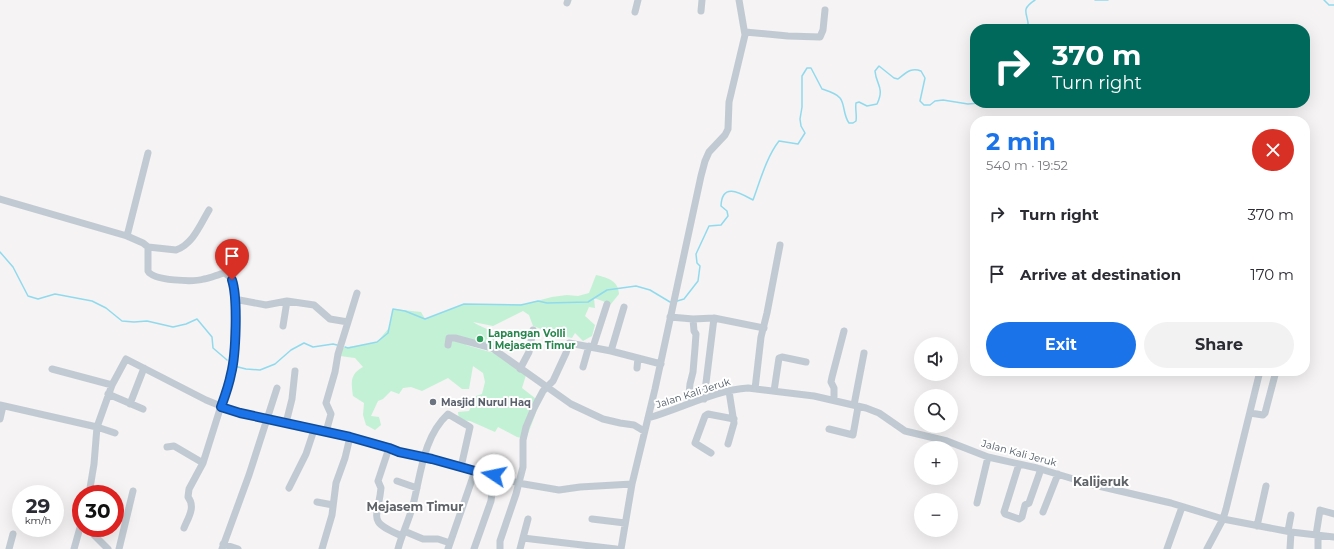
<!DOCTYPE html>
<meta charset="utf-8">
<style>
:root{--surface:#fff;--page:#f2f2f3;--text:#2b2b33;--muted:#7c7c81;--accent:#1a73e8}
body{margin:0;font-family:Montserrat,sans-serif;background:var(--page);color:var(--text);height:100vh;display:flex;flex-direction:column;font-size:15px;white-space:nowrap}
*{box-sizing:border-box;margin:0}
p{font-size:13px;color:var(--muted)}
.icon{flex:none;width:22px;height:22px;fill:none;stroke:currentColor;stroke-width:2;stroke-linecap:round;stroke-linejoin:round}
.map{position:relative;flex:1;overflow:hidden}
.details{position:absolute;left:970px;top:116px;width:340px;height:260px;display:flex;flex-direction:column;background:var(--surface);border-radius:16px;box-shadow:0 4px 16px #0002}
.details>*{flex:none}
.top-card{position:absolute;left:970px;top:24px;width:340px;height:84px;border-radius:16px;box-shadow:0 4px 16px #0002;background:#00695c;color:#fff;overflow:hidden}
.fabs{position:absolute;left:914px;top:337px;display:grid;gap:8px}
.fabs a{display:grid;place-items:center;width:44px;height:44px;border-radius:50%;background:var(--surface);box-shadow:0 4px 16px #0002;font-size:20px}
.speed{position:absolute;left:12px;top:485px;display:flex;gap:8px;font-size:20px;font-weight:700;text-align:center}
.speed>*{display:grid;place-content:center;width:52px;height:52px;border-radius:50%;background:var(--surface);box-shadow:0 4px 16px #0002;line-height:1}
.speed small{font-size:10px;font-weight:400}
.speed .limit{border:6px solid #d22;background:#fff;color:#111}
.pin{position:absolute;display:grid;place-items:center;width:34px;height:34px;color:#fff;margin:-41px -17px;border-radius:50% 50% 50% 0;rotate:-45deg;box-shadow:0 0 4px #0007}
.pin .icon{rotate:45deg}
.me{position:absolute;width:44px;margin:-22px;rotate:281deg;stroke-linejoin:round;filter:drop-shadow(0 0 3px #0008)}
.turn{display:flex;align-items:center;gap:14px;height:84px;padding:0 16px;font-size:18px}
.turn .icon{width:52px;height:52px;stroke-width:2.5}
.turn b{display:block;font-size:28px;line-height:34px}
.round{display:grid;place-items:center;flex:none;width:42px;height:42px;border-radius:21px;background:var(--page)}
.headline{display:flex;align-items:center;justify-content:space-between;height:68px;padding:0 16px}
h1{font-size:24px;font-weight:700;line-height:30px;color:var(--accent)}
.primary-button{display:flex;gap:8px;margin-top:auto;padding:8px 16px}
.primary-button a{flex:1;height:46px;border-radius:24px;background:var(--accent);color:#fff;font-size:16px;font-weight:700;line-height:46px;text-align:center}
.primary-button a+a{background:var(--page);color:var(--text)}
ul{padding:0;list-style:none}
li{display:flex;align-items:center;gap:12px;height:60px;padding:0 16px}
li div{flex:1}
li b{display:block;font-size:15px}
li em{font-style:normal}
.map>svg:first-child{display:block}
.green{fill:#c3f1d5}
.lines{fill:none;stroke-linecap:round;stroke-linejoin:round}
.stream{stroke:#90daee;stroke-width:1.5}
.minor{stroke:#c1cad2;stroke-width:7}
.route-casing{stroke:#114b97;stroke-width:10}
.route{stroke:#1a73e8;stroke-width:7}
.leisure-dot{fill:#2e9e5b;stroke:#fff;stroke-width:1.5}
.worship-dot{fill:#6b7280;stroke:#fff;stroke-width:1.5}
.labels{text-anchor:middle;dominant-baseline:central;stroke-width:4;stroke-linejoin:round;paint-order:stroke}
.leisure-label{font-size:10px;font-weight:bold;fill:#27864d;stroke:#fff;text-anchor:start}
.street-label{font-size:10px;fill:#4a5661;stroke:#fff}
.worship-label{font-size:10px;font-weight:bold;fill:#5b616d;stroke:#fff;text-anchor:start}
.quarter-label{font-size:12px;font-weight:bold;fill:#5f6368;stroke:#fff}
</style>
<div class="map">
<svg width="1334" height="549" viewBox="0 0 1334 549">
<rect width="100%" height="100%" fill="#f5f3f3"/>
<path class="green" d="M596,275C608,278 618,280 619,294L611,304L594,298L595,308L589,307L585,316L595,325L592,336L583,341L575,333L572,338L558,335L533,326L529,315L523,311L493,326L473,322C483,329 494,328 496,342L490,350L465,338L466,345L497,354L526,375L522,388L540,402L526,439L517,437L498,427L495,432L470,421L459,420L458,412L469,411L476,396L482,394L485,382L483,373L473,366L469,389H462L448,378L422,391L411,387L403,388L399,394L391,391L383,399L378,401L371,416L379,417L381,425L375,430L366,425L363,415L364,403L353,396C351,382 350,374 363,367L355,358L340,356L342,348L377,342L389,328L393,309L421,312L425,319L464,304H525L552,297L567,295L578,296L589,293Z"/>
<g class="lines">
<path class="stream" d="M1095,0H1108
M1324,0L1329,5H1334
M1028,29C1030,14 1018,11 1035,0
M0,252L13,267L28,296L38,299L55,294L92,301L106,308L122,321L134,322L147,321L173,327L186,324L197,319L212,337L213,348L227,360
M677,301L684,299L698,281L700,266L697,263L696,254L709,226L721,225L728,216L727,211L721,206C722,182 740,193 753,200C760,181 767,156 779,141L798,144L805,133L801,126L800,119L802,107V76L807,68H811L822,89C828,91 836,93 840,98C845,104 843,115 849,123H853L856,121C857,115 855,109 856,103L859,102L867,106L877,104C885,87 876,85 875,71L879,66L894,78L898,79C906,73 911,67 921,71L925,78L920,101L924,105H930L935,101L943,100L968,104L980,103
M345,347L348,348L377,342L388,333L393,309L405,311L425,319L464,304L521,305L538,301L547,303L588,302L607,290L636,286L650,290L670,302H671
M234,366L246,369L260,370L275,364L291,350L304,343L313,347L333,344L337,345"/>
<path class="minor" d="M567,3L568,0
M701,11L702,0
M635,12L638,0
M745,32L788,36L820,37L823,30L825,10
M0,199L127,236L143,243L148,247V271C153,281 194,282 204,279C212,278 218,274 225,273L231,278L234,289L235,314L233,359L231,374L203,463L189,489L188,497C196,507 188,518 184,528
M127,236L148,153
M148,247L176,250C193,244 200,225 209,210
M234,299L266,305L287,301L314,305L330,319L348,322L338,354L335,372L326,403L331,414L326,432
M670,317L693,319L714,318L764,328
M348,322L357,293
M283,326L287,301
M448,345L449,338H455L492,348L571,404L603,419L620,423L634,425L644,431
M593,347L607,304
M611,351L624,307
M583,367L589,346
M637,368L638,358
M52,369L112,385
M520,369L529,352L533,330
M755,389L761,337L767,313L780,245
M774,391L779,358L782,357L806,362
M108,394L143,409
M704,399L714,318
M834,400V388L831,382L832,377L844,331
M130,404L144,368
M688,404L690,384L693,372L695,348L696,334L694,331L693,319
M0,405L97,427L115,433
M854,405L864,353
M1250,413L1263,415L1265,413L1276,371
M648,418C680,409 715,390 748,388L814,396L866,408L879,413L905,431L947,441L988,457L1037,468L1090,484L1171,503L1223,519L1291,532L1334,537
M0,419L3,406
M286,423L292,399L295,371
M829,429L853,435L858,407
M728,444L734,423L729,391
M167,447L174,446L203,463
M389,448L378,481L381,488C378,519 366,521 402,536
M711,453L695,443L705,416L708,414L734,419
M1019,464L1004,512L1005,514L1019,519L1022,517L1025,505L1029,503L1041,469
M397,481L417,488
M289,488L306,454L314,430
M89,494L94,464L97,427L112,385L126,359L206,400L233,411L350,437L389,448L399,452L432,459L475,471L494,475L518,483L559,490L580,487L632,484
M317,502L333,505
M977,503L988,457
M1043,512L1058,474
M592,519L625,523
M1257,526L1266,486
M87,528L108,549
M404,531L423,539H438L450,543
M1288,531L1291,515
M1316,535L1320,510L1334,514
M523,538L616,549
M223,544L238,549
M9,549L13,534
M74,549L81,524
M119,549L133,491
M222,549L249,475L277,388
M322,549L332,515L336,483L345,458L350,437
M398,549C402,534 409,520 413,505C421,474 423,437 448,414L470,427L461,467
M448,549L475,471
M474,549L491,501L496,458
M500,549V541L516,494L523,467V440L526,427L534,408L543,391L553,381L566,353L569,343L611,351L661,364
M520,549L528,519
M621,549L632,484L655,389L701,176L705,161L709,152L725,135L728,129L729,102L745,35L739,0
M1167,549L1182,507
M1207,549L1223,519L1226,509L1260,371
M1290,549L1291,532
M1318,549V535"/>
</g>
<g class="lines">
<defs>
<path id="route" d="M232,280C238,298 236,355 231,374C229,385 225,396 221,407L240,413L350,437L389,448L399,452L432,459L475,471L494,475"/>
</defs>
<use href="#route" class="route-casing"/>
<use href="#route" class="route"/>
</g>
<circle class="leisure-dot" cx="480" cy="339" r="4"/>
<circle class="worship-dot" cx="433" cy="402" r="4"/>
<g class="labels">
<g class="leisure-label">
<text x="488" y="333">Lapangan Volli<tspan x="488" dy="12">1 Mejasem Timur</tspan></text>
</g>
<g class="street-label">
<text transform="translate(693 393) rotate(-18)">Jalan Kali Jeruk</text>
<text transform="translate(1019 453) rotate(15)">Jalan Kali Jeruk</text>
</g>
<g class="worship-label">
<text x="441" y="402">Masjid Nurul Haq</text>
</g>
<g class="quarter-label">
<text x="1101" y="481">Kalijeruk</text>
<text x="415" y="506">Mejasem Timur</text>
</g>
</g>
</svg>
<div class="fabs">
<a><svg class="icon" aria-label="sound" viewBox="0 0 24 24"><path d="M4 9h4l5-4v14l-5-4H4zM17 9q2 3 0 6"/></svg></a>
<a><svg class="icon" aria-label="search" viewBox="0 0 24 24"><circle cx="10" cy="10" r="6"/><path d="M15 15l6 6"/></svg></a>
<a>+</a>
<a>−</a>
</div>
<div class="speed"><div>29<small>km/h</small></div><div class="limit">30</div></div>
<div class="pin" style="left:232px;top:280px;background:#d93025"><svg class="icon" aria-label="arrive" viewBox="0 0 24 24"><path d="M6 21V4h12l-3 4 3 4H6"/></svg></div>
<svg class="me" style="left:494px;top:475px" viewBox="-20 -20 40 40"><circle r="19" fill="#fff"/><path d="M0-13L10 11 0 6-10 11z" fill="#1a73e8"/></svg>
<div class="top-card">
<div class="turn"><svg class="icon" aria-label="right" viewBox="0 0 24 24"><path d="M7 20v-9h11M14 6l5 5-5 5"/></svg><div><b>370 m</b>Turn right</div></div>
</div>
<section class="details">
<div class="headline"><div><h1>2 min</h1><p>540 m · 19:52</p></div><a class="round" style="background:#d93025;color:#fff"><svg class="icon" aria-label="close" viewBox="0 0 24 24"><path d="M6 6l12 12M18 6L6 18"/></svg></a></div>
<ul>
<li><svg class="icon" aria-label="right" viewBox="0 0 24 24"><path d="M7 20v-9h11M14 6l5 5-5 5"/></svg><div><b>Turn right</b></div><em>370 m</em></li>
<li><svg class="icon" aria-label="arrive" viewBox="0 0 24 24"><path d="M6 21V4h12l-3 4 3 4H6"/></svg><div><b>Arrive at destination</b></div><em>170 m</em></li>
</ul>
<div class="primary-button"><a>Exit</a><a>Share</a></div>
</section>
</div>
